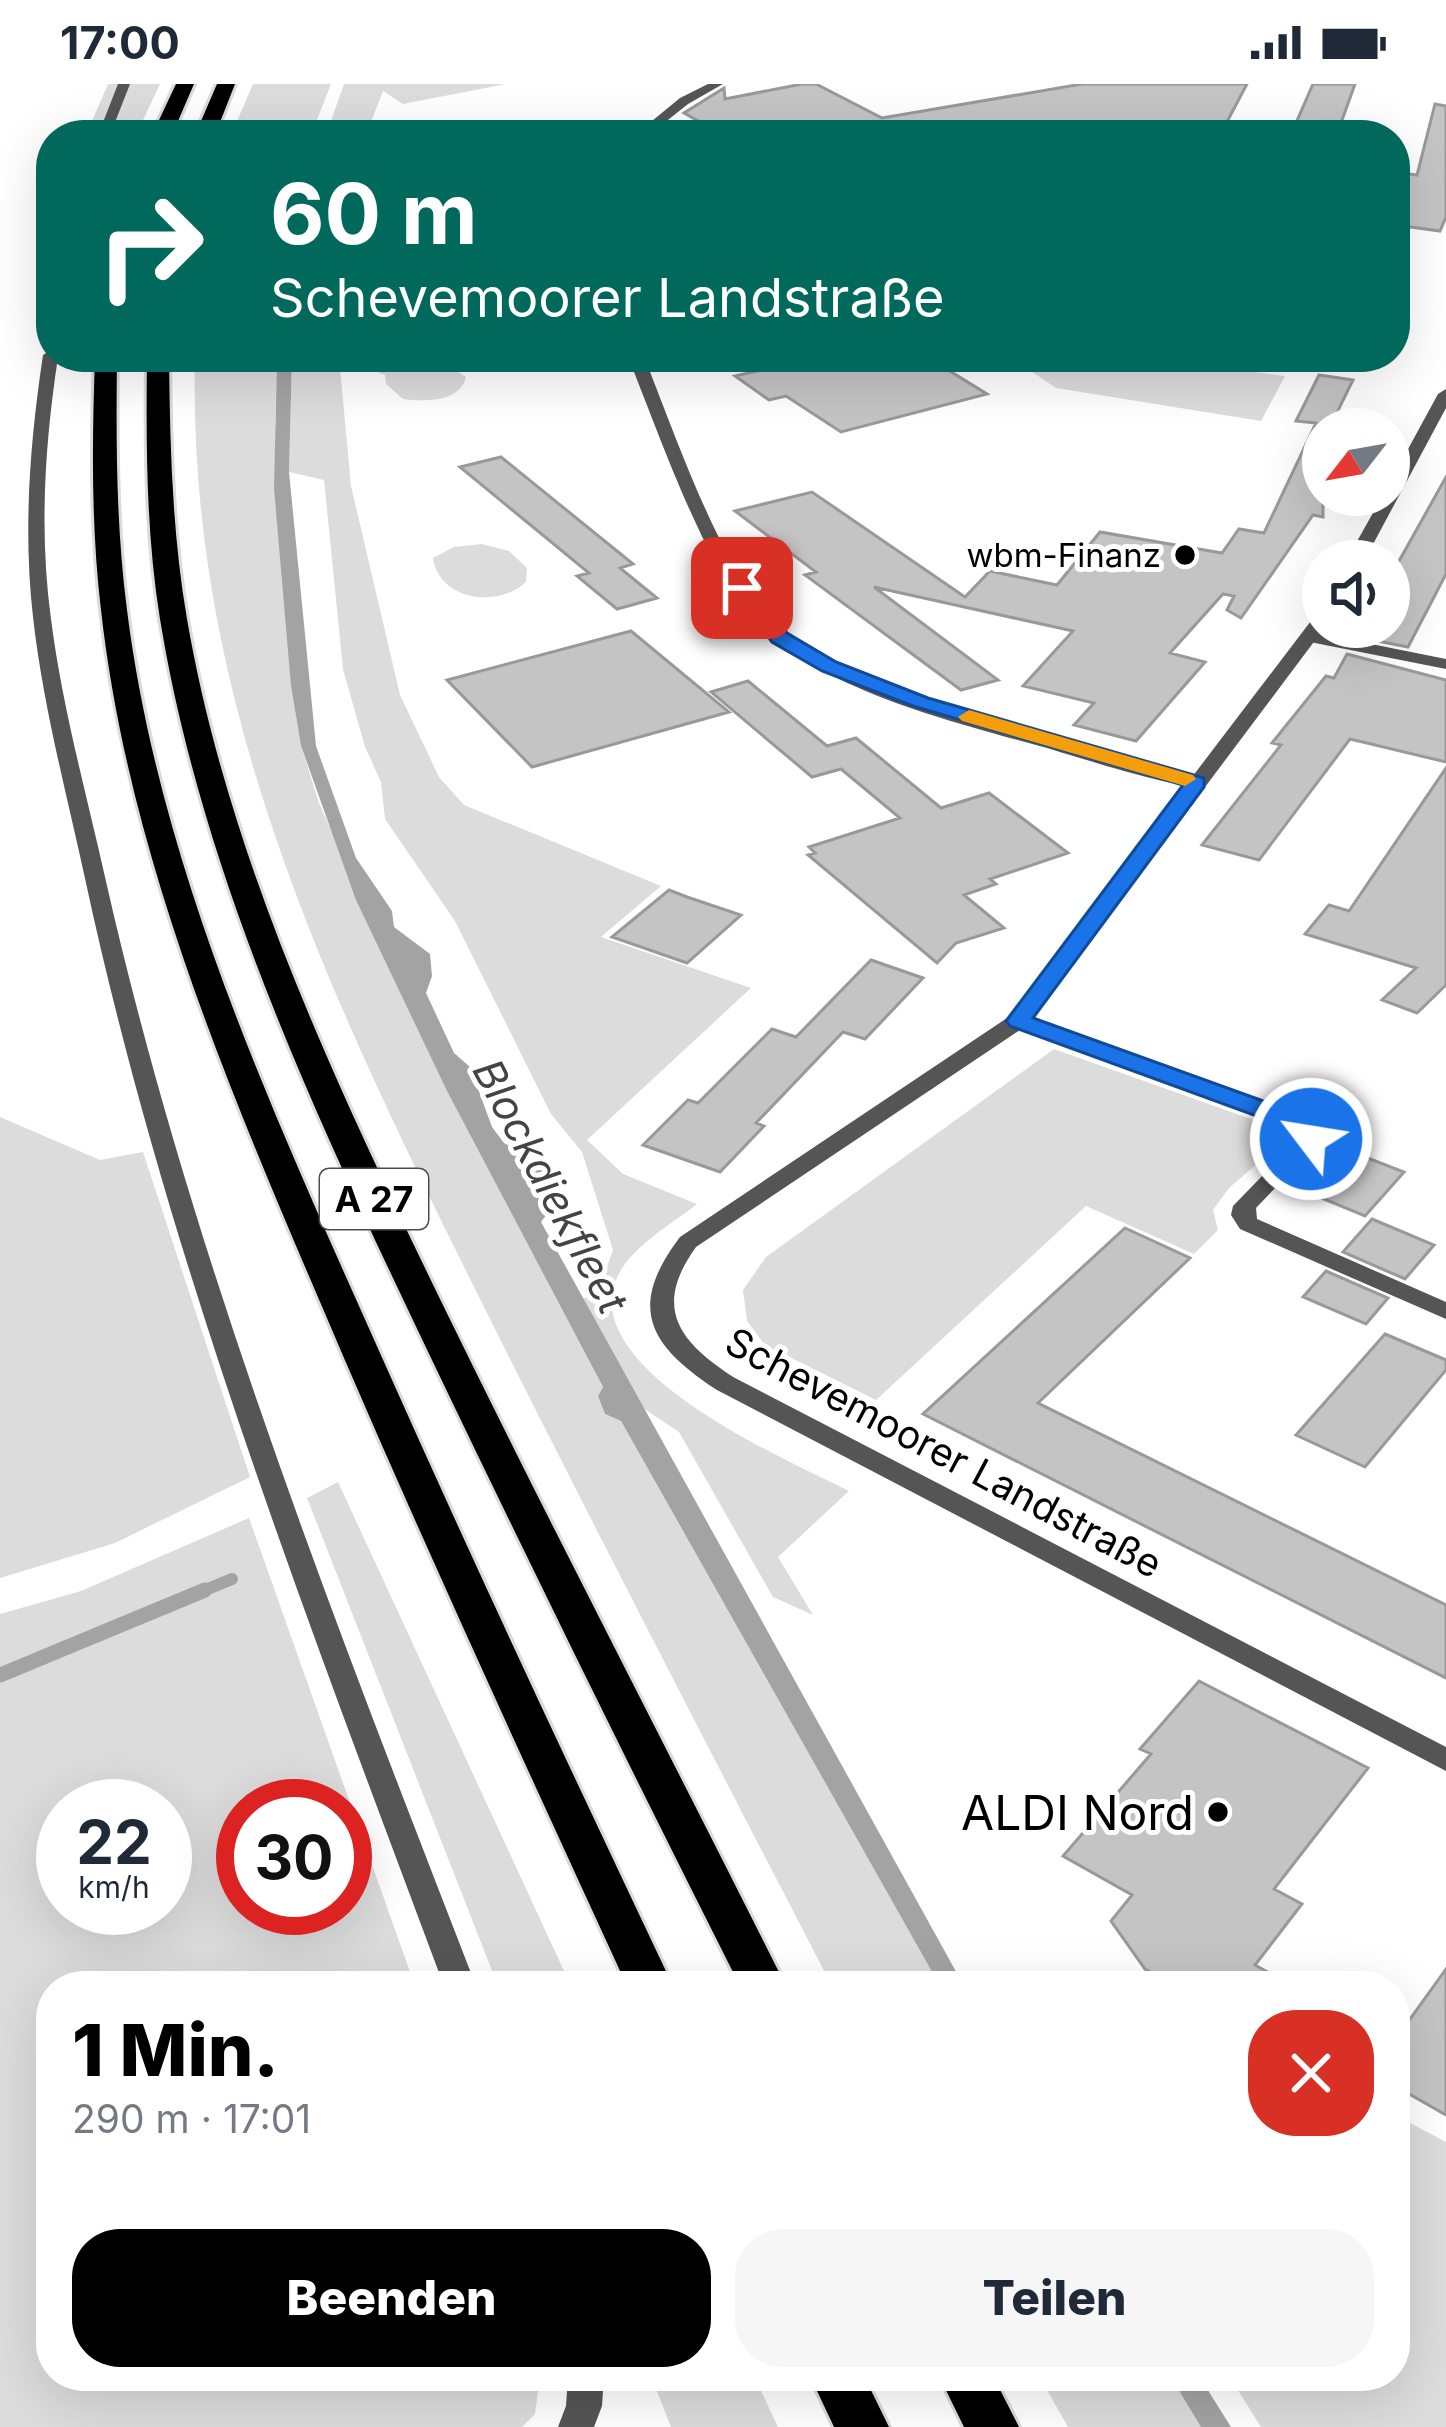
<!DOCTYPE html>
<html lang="de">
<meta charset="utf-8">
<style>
:root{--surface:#fff;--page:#f6f6f7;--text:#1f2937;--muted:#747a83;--accent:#000}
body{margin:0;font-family:Inter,sans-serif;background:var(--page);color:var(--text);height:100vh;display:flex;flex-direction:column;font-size:45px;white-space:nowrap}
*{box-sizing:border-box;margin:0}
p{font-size:39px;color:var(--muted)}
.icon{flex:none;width:66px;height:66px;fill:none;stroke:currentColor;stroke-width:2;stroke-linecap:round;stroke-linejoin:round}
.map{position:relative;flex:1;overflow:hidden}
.side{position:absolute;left:36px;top:1887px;width:1374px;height:420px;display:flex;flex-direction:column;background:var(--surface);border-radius:48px;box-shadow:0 12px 48px #0002}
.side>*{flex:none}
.hud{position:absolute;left:36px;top:36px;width:1374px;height:252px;border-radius:48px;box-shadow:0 12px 48px #0002;background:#00695c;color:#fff;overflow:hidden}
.needle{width:78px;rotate:239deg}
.buttons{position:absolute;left:1302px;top:324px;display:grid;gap:24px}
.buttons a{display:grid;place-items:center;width:108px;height:108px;border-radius:50%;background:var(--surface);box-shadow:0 12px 48px #0002;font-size:60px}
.speed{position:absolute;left:36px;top:1695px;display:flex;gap:24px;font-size:60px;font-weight:700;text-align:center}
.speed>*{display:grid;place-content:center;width:156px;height:156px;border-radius:50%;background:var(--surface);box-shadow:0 12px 48px #0002;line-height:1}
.speed small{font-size:30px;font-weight:400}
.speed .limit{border:18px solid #d22;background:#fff;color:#111}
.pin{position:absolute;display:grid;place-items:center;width:102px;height:102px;color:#fff;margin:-51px;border-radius:24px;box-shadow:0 6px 18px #0006}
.me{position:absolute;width:132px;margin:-66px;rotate:301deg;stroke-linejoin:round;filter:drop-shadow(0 0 9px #0008)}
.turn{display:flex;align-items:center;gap:42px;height:252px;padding:0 36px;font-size:54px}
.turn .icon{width:156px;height:156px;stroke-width:2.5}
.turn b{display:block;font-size:84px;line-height:102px}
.round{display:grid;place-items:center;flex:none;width:126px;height:126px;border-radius:48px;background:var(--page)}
.head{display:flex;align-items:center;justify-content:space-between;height:204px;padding:0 36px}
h1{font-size:72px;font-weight:800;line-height:90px;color:var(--accent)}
.button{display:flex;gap:24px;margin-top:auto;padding:24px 36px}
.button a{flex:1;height:138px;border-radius:48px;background:var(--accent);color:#fff;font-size:48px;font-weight:800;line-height:138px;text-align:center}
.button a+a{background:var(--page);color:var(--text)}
.status{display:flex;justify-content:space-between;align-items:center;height:84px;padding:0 60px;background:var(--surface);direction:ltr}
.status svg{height:33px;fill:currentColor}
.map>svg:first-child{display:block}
.green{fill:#dcdcdc;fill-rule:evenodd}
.water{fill:#a3a3a3}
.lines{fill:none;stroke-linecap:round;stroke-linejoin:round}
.stream-far1{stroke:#a3a3a3;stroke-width:12}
.stream{stroke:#a3a3a3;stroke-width:15}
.building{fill:#c4c4c4;stroke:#999;stroke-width:3}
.motorway-casing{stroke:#dbdbdb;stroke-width:6}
.minor{fill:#555;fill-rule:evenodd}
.tertiary{fill:#555;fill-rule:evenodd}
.motorway{fill:#000;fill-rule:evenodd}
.route{fill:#1a73e8;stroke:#114b97;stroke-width:3}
.slow{fill:#f59e0b}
.poi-dot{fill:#000;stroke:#fff;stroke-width:4.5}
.labels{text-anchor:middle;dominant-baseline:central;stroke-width:10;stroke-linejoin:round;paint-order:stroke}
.far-poi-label{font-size:33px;fill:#000;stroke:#fff;text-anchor:end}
.shield{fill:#fff;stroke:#4c4c4c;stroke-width:3}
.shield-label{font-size:36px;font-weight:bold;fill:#000}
.street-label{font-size:39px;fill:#000;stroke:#fff}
.water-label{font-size:42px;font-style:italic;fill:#444;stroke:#fff}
.near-poi-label{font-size:48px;fill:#000;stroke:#fff;text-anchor:end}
</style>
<div class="status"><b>17:00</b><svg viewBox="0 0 49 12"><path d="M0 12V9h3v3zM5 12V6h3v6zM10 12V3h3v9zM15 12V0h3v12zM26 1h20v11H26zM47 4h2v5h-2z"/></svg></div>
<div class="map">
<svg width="1446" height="2343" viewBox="0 0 1446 2343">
<rect width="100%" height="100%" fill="#fff"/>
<path class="green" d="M108,0H160L136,51H86Z
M253,0H331L311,51H231Z
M344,0H506L403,20L383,7L366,51H326Z
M195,273H277L275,339L291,602L301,662L319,719L448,1009L603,1303L598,1312L605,1330L621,1337L940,1902H832C722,1690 612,1478 505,1265C347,948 186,637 195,273Z
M292,273H339L351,402L400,611L439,693L464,721L661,802L601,853L751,904L587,1056L623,1090L697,1120C674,1138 643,1156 625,1180C554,1277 788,1376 849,1407L778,1473L813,1531L773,1513L679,1348L640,1322L580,1216L598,1208L613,1166L582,1068L551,1030L455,837L385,735L381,698L365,663L343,585L324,396L289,388Z
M354,273H436L466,293C460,318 426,318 403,315L386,300L385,291L356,280Z
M1010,273H1144L1285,292L1261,337L1056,304Z
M482,460L509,467L527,484L526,498C497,525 439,516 433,474L454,463Z
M1054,965L1265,1040L1282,1058L1229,1104L1213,1126L1218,1146L1194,1170L1086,1122L876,1316L765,1261L747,1237L743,1206L766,1173Z
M0,1033L100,1076L143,1068L250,1393L115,1459L0,1494Z
M338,1398L571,1902H498L307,1414Z
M249,1434L415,1902H51V2292H540L535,2330L522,2343H0V1530L81,1507ZM63,1722H165V1824H63ZM243,1722H345V1824H243Z
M1395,2031L1446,2058V2343H1261L1229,2292H1395Z
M651,2292H754L778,2343H671Z
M1039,2292H1170L1201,2343H1068Z"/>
<path class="water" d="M277,273H292L289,388L316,662L356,774L392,827L394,843L430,870L432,892L426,909L454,969L470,983L492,1043L504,1059L554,1087L558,1115L541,1138L964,1902H940L621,1337L605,1330L598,1312L603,1303L448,1009L356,816L301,662L291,602L274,404Z
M1170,2292H1199L1231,2343H1201Z"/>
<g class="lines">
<path class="stream-far1" d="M198,1509L232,1495"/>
<path class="stream" d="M0,1591L205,1506"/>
</g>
<path class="building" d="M802,0H816L882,34L1082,0H1247L1220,51H723L684,29L724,4L725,15Z
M1313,0H1355L1337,50L1293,46Z
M1435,20L1446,22V133L1440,147L1395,141V88L1417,91Z
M819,273H927L987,310L841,348L786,312L769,316L735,292Z
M1319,291L1353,296L1331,341L1323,340V433L1313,431L1241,534L1227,526L1234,512L1223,510L1170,569L1205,578L1136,657L1074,641L1094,619L1023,602L1073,547L874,503L998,596L961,606L805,491L816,488L735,427L812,408L965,513L990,487L1057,501L1100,448L1222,469L1239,445L1264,449L1316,339L1296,337Z
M501,373L633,480L620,484L657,514L617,525L577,492L589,489L460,383Z
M1446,393V490L1408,563L1357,553L1363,543H1389V495Z
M631,547L729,628L532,683L447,596Z
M1347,570L1446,596V678L1350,655L1259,776L1202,761L1281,661L1272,659L1326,592L1334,594Z
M748,597L827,662L856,654L941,724L989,709L1068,769L990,795L996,800L964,811L1004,844L956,859L937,879L808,771L815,769L809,763L900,734L841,685L812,693L711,608Z
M1446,684V901L1417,929L1382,916L1416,884L1305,850L1329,821L1349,827Z
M669,806L687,813L741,831L687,879L612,853Z
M871,876L923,894L865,955L843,948L756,1039L764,1042L720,1088L643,1061L688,1016L698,1019L772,945L796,953Z
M1342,1064L1404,1088L1365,1132L1302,1106Z
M1372,1135L1434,1161L1405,1195L1343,1168Z
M1125,1144L1190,1174L1038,1319L1446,1521V1594L923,1330Z
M1326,1187L1388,1214L1366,1240L1303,1213Z
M1385,1250L1446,1276V1286L1365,1383L1296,1351Z
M1199,1597L1368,1684L1274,1805L1302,1820L1255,1881L1293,1902H1175L1145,1885L1111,1837L1132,1811L1063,1772L1151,1670L1140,1665Z
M1446,1885V2031L1395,2002V1956Z"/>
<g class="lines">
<defs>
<path id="motorway" d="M176,0H194L172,51H152Z
M217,0H235L215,51H195Z
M95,273H117C116,358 116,441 127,526C160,788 277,1038 384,1278C477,1487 575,1695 673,1902H627C531,1693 435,1485 344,1274C242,1035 130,786 101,526C91,442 92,358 95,273Z
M147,273H169C170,361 172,448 187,535C228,773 335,998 439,1213C552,1445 671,1672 786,1902H740C639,1702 540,1501 443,1299C327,1056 204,804 160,535C146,448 146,361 147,273Z
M810,2292H864L889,2343H834Z
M939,2292H993L1019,2343H964Z"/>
</defs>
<use href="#motorway" class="motorway-casing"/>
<path class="minor" d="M118,0H130L110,51H98Z
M708,0H723L688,20L649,51H635L680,14Z
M51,266V273H58C45,359 39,448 51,535C62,622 86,708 105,793C191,1174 335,1538 476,1902H444C309,1540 168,1178 86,799C67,711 43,622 33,533C23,446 30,357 43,271Z
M628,273H644C673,344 719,481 771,534C850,614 1092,665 1204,694V702C1175,706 1070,670 1036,661C949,637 826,606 761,543C706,490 658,346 628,273Z
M1311,548L1446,575V585L1305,557V549Z
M1018,931L1314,1038L1322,1055L1256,1124L1257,1135L1446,1218V1235L1240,1145L1231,1131L1233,1122L1299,1054L1296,1047L1010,942L1007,937Z
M568,2292H604L602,2322L594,2343H558L566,2322Z"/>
<path class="tertiary" d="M1446,305V324L1364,477H1346L1383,411H1389V400L1438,310Z
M1323,528L1325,543L1026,942L696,1163C652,1224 679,1258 735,1294L1446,1663V1687L717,1306C648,1261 627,1223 680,1153L1010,932L1317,529Z"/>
<use href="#motorway" class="motorway"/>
</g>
<path class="route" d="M736,500H749L787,549L836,578L928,614L1204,694V703L1033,934L1305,1032L1324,1048L1320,1060H1302L1287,1043L1010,942L1006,937L1183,701L913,622L822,587L772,558L733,504Z"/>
<path class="slow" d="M969,626L1193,691L1196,695L1185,702L962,637L958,633Z"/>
<g class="poi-dot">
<circle cx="1185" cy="471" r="12"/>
<circle cx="1218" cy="1728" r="12"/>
</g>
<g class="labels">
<g class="far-poi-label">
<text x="1161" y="471">wbm-Finanz</text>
</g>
<rect class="shield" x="320" y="1085" width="108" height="60" rx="9"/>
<g class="shield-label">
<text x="374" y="1115">A 27</text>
</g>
<g class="street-label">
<text transform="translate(944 1368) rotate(28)">Schevemoorer Landstraße</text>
</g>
<g class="water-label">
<text transform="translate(551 1102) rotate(62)">Blockdiekfleet</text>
</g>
<g class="near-poi-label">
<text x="1194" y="1728">ALDI Nord</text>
</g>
</g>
</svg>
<div class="buttons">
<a><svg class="needle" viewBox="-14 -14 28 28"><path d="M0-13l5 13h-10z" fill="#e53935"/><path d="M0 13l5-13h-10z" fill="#747a83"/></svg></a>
<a><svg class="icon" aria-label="sound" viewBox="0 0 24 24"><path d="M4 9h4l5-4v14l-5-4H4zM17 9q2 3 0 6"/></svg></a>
</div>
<div class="speed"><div>22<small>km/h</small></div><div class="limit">30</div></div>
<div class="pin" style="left:742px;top:504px;background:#d93025"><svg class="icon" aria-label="arrive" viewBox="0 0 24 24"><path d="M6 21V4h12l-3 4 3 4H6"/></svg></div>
<svg class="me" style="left:1311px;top:1055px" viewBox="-20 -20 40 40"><circle r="17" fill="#1a73e8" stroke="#fff" stroke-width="3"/><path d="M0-11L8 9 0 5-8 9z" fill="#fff"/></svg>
<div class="hud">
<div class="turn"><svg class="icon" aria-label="right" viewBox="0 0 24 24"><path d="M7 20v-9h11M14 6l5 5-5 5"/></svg><div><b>60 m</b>Schevemoorer Landstraße</div></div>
</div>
<section class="side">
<div class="head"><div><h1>1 Min.</h1><p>290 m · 17:01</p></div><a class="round" style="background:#d93025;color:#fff"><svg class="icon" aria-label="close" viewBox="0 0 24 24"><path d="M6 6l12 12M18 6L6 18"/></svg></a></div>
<div class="button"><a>Beenden</a><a>Teilen</a></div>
</section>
</div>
